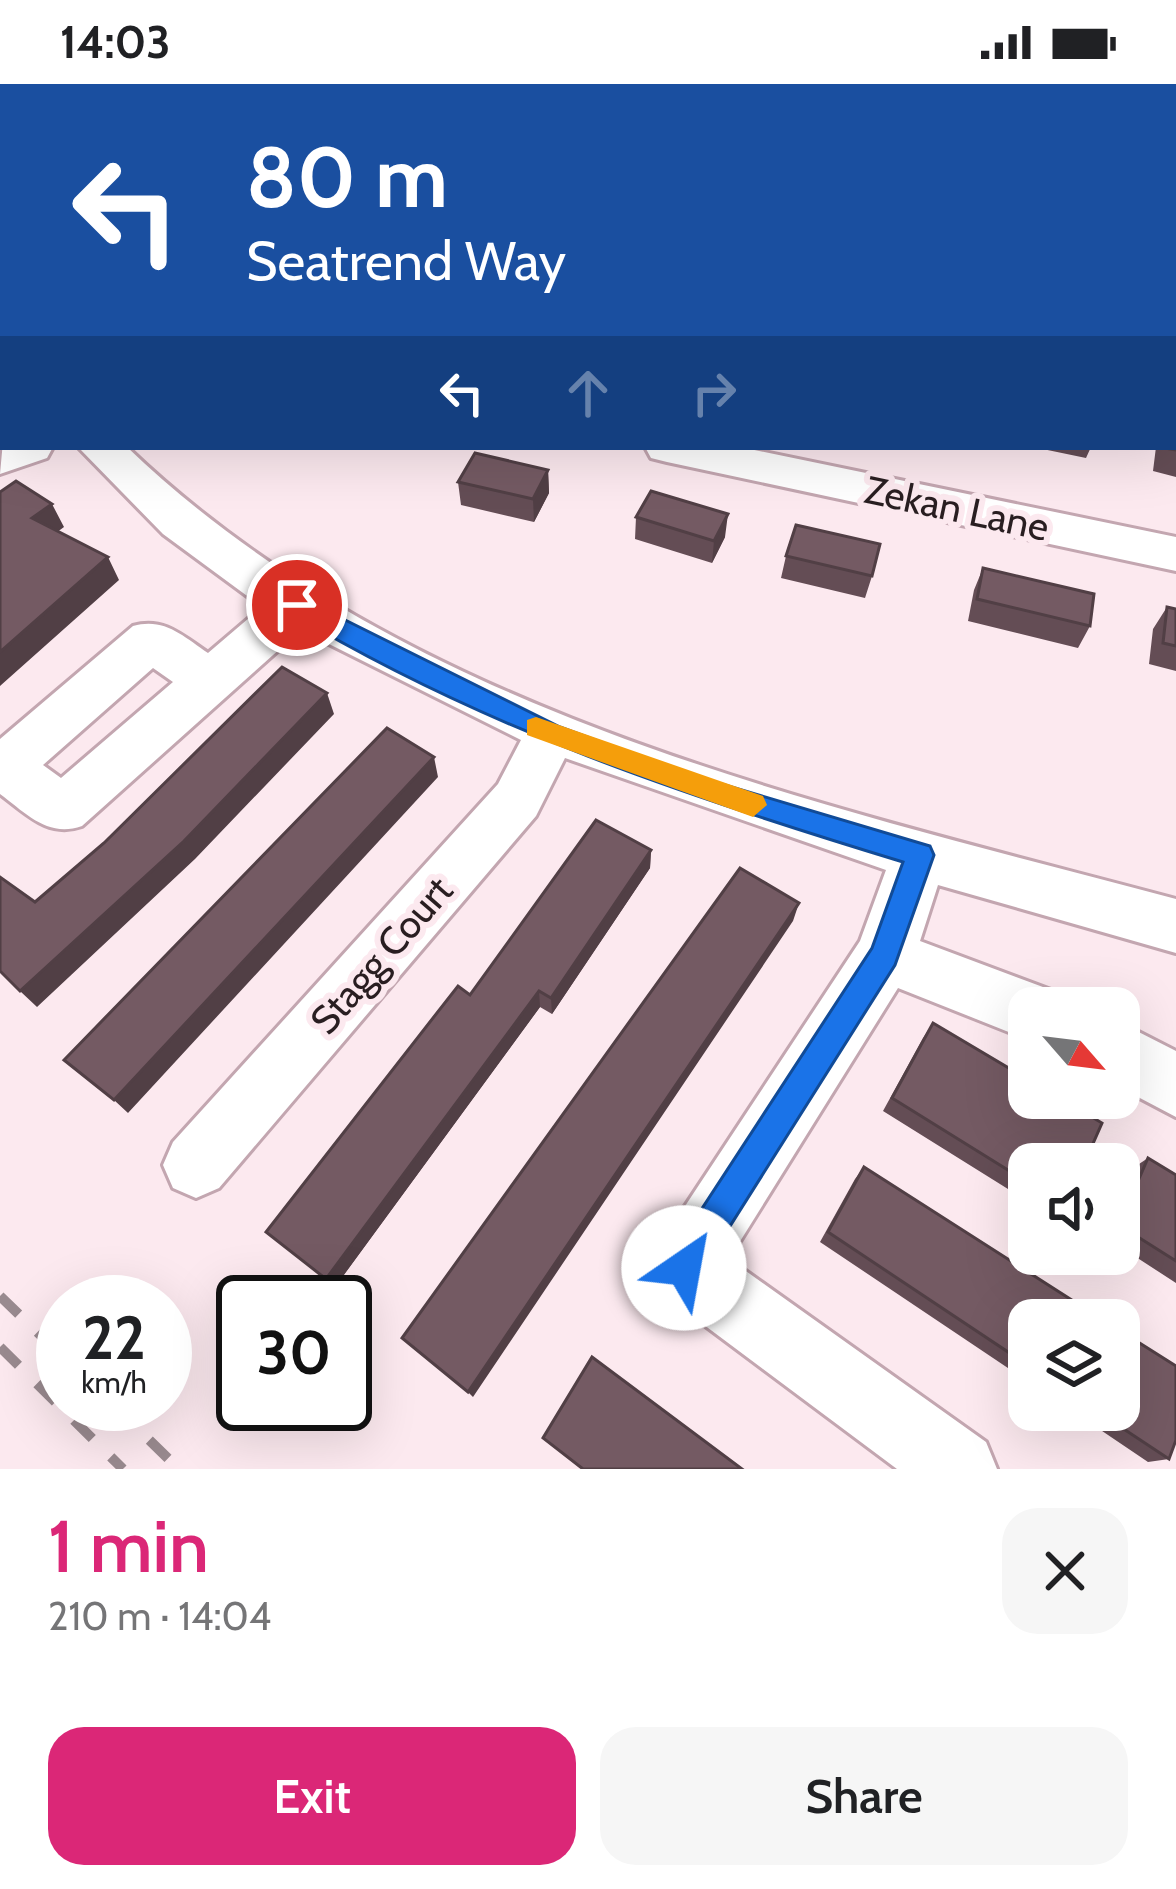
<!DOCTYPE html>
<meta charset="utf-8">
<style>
:root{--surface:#fff;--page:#f6f6f6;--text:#202124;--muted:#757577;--accent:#db2777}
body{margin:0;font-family:Cabin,sans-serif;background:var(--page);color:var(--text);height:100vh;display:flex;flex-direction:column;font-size:45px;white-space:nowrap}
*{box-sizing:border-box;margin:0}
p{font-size:39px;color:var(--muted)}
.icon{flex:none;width:66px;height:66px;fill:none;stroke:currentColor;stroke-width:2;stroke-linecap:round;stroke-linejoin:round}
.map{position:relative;height:1385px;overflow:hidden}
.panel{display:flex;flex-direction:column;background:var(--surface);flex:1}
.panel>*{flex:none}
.guide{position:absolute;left:0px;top:0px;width:1176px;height:366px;box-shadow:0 12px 48px #0002;background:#1a4fa0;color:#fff;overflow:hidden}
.needle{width:78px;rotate:118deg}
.fabs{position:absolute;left:1008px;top:903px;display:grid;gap:24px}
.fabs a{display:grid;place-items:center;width:132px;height:132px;border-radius:24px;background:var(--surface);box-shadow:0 12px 48px #0002;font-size:60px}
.speed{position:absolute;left:36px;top:1191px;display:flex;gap:24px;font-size:60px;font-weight:700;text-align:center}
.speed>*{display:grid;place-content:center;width:156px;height:156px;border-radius:50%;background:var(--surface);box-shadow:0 12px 48px #0002;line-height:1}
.speed small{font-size:30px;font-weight:400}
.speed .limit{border:6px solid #111;border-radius:18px;background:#fff;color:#111}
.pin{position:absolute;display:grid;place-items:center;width:102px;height:102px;color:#fff;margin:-51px;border:6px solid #fff;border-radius:50%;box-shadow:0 3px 12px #0007}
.me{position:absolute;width:132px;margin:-66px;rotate:33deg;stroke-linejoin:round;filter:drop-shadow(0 0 9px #0008)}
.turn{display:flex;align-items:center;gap:42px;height:252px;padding:0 48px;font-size:54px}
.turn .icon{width:156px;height:156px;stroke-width:2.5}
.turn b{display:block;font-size:84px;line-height:102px}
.lanes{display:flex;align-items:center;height:114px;padding:0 48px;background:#0003;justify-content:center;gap:60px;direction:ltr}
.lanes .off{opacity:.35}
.round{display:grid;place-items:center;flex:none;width:126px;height:126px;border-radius:36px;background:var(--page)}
.overview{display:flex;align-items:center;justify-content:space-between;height:204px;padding:0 48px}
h1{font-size:72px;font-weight:600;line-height:90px;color:var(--accent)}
.button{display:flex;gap:24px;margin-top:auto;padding:24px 48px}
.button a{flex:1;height:138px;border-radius:36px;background:var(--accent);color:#fff;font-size:48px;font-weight:600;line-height:138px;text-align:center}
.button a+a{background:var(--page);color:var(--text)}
.status{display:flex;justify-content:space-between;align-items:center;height:84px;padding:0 60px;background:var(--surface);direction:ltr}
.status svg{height:33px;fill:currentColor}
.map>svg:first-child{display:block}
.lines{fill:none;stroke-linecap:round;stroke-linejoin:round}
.minor-casing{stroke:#c3a6b0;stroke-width:6}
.path{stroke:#ad9da2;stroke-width:4.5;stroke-dasharray:4.5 6;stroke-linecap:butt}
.minor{fill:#fff;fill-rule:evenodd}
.rail{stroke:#998a8f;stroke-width:10;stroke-dasharray:26 26;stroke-linecap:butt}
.wall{fill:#644d55}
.shaded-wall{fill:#513f45}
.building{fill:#745a63;stroke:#513f45;stroke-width:3}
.route{fill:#1a73e8;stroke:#114b97;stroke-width:3}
.slow{fill:#f59e0b}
.labels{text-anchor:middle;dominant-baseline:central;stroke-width:12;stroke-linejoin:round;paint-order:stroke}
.street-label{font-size:39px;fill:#291e21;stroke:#fce9ef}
</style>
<div class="status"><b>14:03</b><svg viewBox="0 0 49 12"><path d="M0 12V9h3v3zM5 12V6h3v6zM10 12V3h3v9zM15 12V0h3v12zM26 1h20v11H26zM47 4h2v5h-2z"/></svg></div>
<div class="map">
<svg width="1176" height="1385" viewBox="0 0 1176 1385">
<rect width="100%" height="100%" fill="#fce9ef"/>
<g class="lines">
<defs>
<path id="minor" d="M611,0H655L657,3H613Z
M1173,102L1176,103V125L1173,124Z
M0,232L3,233V262L0,261Z
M3,357V363H53L47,374L0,390Z
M78,363H127C407,631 813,718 1176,815V869L938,801L920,857L1051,906L1058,924H1029V956L898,904L729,1175L986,1358L997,1385H897L660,1208L650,1184L660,1160L860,857L886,786L565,674L536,732L219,1104L196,1114L173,1104L163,1081L173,1058L498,700L521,656L301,546L82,742C48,754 27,730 0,710V655L133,542C164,533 183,552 208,569L262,523L163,450ZM153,584L173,598L61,694L43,681Z
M645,363H740L1176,453V487L667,378L651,374Z
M1119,938L1176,967V1033L1119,1003Z"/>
</defs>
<use href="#minor" class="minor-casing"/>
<path class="path" d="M353,3L357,0"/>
<use href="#minor" class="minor"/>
<path class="rail" d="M0,1212L63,1273
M0,1263L123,1385
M112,1320L179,1385"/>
</g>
<path class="wall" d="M1176,16V74H1173V44Z
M1176,191V278H1173V219Z
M1176,338V393L1153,387L1156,363H1173Z
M1033,363H1091L1086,374Z
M548,386L549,409L534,438L461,421L458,398Z
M636,433L725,453L712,479L635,455Z
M786,472L872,492L865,514L781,494Z
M983,484L1090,542L1078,564L968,537L974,506Z
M1167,523L1176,525V587L1149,580L1153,545Z
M651,766L650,784L552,930L540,923L335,1203L266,1148Z
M933,939L1029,1080V1118L883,1027L923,954Z
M1148,1074L1176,1091V1199L1119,1162V1111L1130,1086Z
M864,1083L1029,1236V1298L820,1158L855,1095Z
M1071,1326H1119L1169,1375L1148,1378Z"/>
<path class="shaded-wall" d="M548,386L549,409L534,438L533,415Z
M52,420L64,443L45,457L32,434Z
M728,430L725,453L712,479L714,457Z
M108,473L119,496L0,602V568Z
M327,609L334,630L195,775L37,923L20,907Z
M434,673L438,693L128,1029L114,1016Z
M651,766L650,784L552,930L551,914Z
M799,819L793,837L473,1313L468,1308Z
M539,907L540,923L335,1203L326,1195Z"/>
<path class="building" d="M84,0H217L214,3H80Z
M1173,337L1176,338V366L1165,364L1173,363Z
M475,369L548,386L533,415L458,398Z
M16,397L52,420L32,434L108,473L0,568V408Z
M651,407L728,430L714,457L636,433Z
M796,441L880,460L872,492L786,472Z
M983,484L1094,510L1090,542L977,515Z
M1167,523L1176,525V562L1163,559Z
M282,583L327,609L184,757L20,907L0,887V793L35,818L104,759Z
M387,644L434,673L114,1016L64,976Z
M596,736L651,766L551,914L539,907L326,1195L266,1148L458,902L470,911Z
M740,784L799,819L468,1308L402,1254Z
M933,939L1029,996V1014H1060L1102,1039L1084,1080H1029V1099L892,1014Z
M1148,1074L1176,1091V1177L1119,1141Z
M864,1083L1103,1236H1029V1282L828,1148Z
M1119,1246L1176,1282V1356L1169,1375L1095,1326H1119Z
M592,1273L742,1385H583L543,1354Z"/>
<path class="route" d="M297,512L560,643L688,690L930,762L934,771L895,881L696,1196L684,1202L671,1196L666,1184L671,1172L872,864L903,778C686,712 484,645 289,528V514Z"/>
<path class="slow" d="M536,633L763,712L767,721L753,733L527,651V636Z"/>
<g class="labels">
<g class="street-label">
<text transform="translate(957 424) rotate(12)">Zekan Lane</text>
<text transform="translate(381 871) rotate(-49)">Stagg Court</text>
</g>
</g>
</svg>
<div class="fabs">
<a><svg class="needle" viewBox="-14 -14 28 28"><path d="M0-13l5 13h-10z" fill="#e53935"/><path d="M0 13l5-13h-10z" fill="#757577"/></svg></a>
<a><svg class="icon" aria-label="sound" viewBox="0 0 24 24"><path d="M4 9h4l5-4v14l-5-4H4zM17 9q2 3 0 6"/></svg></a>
<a><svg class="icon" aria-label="layers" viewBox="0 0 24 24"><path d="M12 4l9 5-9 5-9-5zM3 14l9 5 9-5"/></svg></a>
</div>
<div class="speed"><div>22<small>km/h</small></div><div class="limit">30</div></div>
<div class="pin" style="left:297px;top:521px;background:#d93025"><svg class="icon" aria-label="arrive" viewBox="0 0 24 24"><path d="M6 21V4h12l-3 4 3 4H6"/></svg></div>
<svg class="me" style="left:684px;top:1184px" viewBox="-20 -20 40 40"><circle r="19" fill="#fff"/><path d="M0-13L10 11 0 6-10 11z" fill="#1a73e8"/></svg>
<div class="guide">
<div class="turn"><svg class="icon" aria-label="left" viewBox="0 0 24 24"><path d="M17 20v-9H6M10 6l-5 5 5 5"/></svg><div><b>80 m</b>Seatrend Way</div></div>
<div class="lanes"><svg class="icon" aria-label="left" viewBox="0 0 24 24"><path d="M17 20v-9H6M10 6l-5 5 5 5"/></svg><svg class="icon off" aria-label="ahead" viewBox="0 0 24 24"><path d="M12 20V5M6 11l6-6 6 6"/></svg><svg class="icon off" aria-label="right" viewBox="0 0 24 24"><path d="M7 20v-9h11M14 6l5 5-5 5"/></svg></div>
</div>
</div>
<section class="panel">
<div class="overview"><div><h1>1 min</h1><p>210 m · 14:04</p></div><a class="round"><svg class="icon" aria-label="close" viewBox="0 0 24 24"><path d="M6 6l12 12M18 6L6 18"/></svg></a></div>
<div class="button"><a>Exit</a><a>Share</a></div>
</section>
